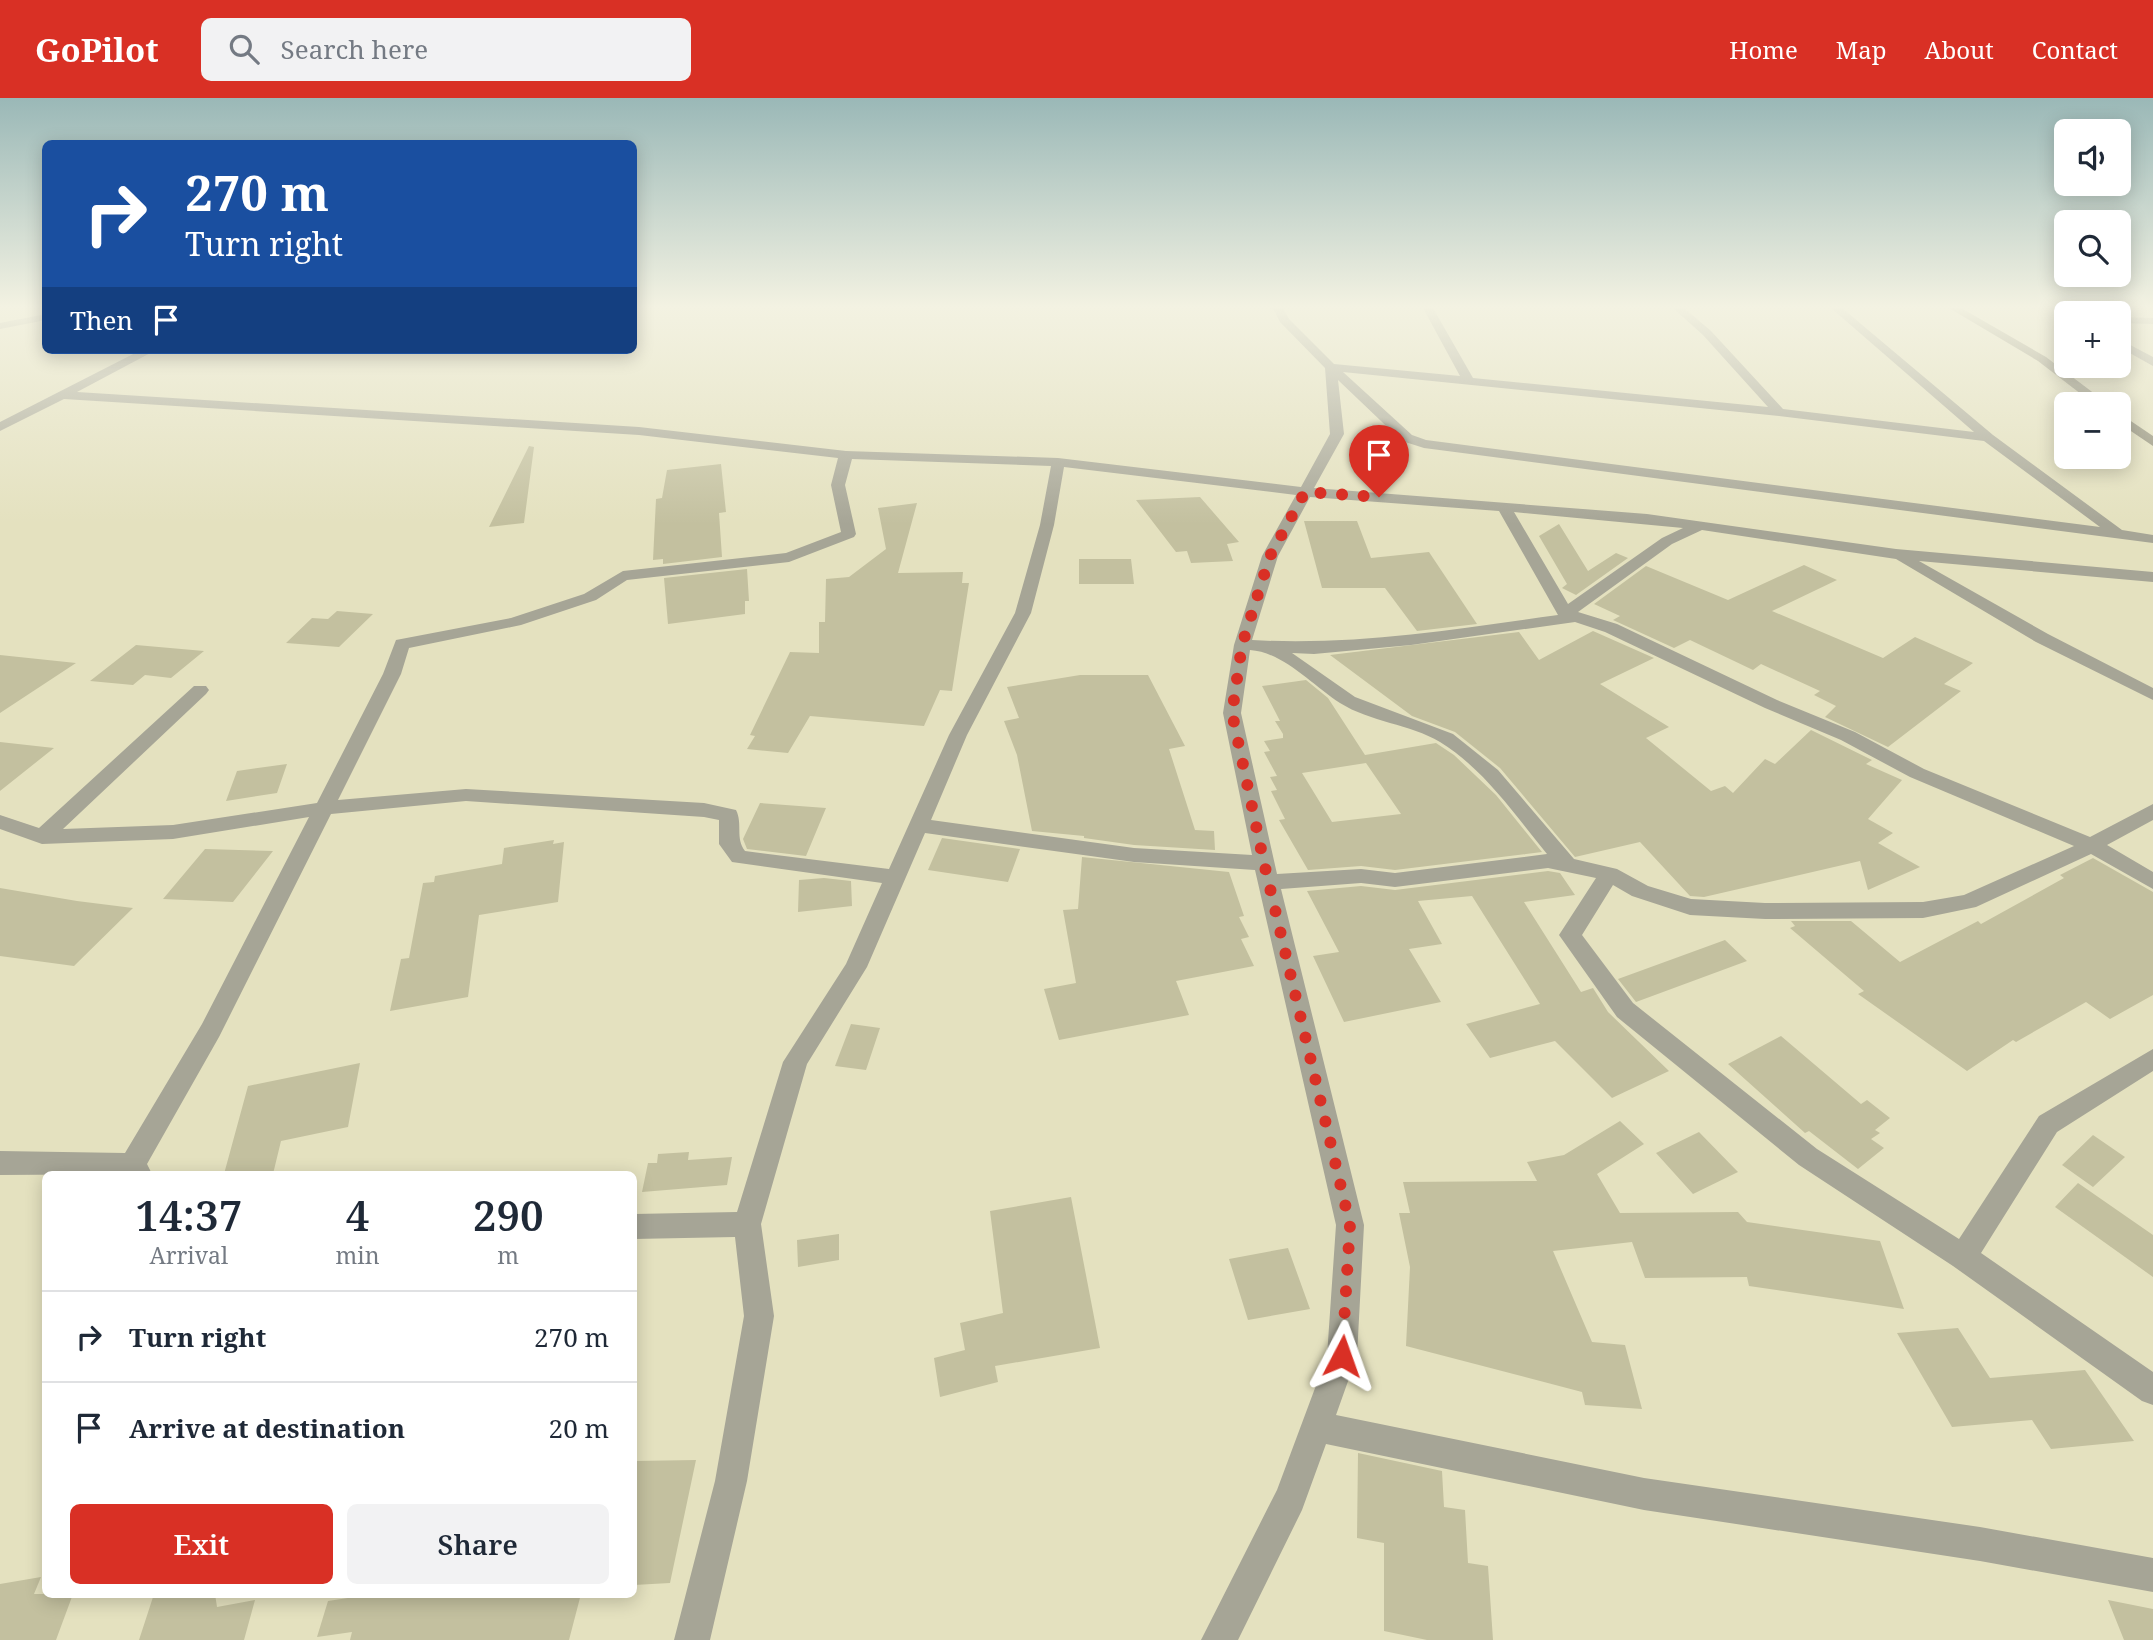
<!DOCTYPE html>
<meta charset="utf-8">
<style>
:root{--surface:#fff;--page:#f2f2f3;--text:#1f2937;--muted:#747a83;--line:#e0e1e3;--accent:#d93025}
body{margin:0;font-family:"Noto Serif",serif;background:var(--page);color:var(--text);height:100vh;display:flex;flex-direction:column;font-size:26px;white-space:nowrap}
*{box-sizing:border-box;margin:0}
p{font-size:23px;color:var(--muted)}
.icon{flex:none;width:38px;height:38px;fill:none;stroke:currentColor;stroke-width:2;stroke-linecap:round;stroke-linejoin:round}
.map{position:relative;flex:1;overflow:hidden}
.drawer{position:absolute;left:42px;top:1073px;width:595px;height:427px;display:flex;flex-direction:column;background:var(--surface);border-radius:10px;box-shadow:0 4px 18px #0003}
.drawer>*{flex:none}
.guide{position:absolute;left:42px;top:42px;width:595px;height:214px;border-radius:10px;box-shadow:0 4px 18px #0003;background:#1a4fa0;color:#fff;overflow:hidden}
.tools{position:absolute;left:2054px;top:21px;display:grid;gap:14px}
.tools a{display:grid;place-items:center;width:77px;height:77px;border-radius:10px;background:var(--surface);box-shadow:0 4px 18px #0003;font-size:35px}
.pin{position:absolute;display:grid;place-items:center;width:60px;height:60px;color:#fff;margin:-72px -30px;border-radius:50% 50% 50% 0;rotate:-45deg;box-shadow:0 0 7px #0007}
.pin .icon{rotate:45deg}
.me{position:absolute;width:77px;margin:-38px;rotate:4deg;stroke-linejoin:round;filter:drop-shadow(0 0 5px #0008)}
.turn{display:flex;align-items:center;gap:24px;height:147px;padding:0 28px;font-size:32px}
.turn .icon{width:91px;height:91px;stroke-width:2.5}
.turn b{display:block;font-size:49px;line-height:60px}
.then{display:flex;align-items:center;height:66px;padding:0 28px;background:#0003;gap:14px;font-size:26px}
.eta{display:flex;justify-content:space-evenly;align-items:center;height:119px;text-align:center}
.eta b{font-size:42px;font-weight:600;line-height:49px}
.action{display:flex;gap:14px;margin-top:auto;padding:14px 28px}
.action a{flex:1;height:80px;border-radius:10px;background:var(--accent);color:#fff;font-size:28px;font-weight:600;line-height:80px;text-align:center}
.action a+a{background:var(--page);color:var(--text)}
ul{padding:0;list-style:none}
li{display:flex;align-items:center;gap:21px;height:91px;padding:0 28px;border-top:2px solid var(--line)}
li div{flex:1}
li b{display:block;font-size:26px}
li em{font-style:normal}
header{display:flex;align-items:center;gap:42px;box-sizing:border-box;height:98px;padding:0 35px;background:var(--accent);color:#fff}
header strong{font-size:33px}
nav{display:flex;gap:38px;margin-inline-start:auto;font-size:24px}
.search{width:490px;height:63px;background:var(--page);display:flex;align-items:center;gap:18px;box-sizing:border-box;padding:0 24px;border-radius:10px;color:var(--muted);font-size:26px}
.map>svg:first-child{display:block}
.building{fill:#c3c09f;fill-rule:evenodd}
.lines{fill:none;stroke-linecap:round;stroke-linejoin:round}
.street{fill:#a6a596;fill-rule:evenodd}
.secondary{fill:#8a8873;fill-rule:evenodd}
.route{stroke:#d93025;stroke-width:12;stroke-dasharray:0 21.6}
</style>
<header>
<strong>GoPilot</strong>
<div class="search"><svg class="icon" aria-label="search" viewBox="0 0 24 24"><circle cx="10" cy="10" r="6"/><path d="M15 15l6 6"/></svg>Search here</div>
<nav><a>Home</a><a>Map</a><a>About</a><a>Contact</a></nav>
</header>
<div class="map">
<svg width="2153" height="1542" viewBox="0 0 2153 1542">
<rect width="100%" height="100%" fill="#e4e1bf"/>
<path class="building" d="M529,348L534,349L524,425L489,429Z
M721,366L726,414L719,415L722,459L663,466V461L653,462L656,401L662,400L667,372Z
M1200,399L1239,444L1227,446L1233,463L1191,465L1187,453L1176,454L1136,402Z
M917,405L898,475L963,474L962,485H969L952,593L940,592L924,628L810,618L788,655L747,651L755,638L750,637L790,554L819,555V524H825L826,481L849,479L886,451L878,410Z
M1304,423H1357L1371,460L1429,454L1477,526L1417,533L1385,490H1322Z
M1559,426L1588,473L1616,455L1628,460L1576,497L1562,490L1567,486L1539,438Z
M1079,461H1131L1134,486H1079Z
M1804,467L1837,482L1772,513L1883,560L1915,539L1973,565L1944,586L1961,593L1888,649L1825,619L1836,608L1814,597L1820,593L1761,566L1753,572L1690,542L1674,550L1613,522L1620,518L1594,506L1646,468L1728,502Z
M747,471L749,503H745V516L668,526L664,480Z
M337,513L373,516L339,549L286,545L312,520L328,521Z
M1593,533L1654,560L1600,586L1669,629L1646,640L1711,693L1725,688L1733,695L1765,661L1775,666L1811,632L1872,662L1866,666L1902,682L1868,721L1893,735L1878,745L1920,769L1868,792L1860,763L1704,799L1690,798L1640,744L1575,759L1500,670L1455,634L1412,618L1330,557L1519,534L1539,562Z
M136,547L204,553L171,580L145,577L133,587L90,583Z
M0,557L76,565L0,615Z
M1080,577H1148L1185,648L1169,651L1195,732L1214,733L1215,752L1134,747L1084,740V738L1032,733L1017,657L1004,623L1019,620L1007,589Z
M1306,582L1328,600L1365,657L1436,645L1454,657L1496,697L1542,754L1395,772L1361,768L1308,772L1279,722L1285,721L1271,693L1277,692L1270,679L1277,678L1264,654L1270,653L1264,643L1283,640V636L1275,623H1280L1262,588ZM1366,665L1401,716L1332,724L1302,675Z
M0,644L54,650L0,693Z
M287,666L277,695L226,703L237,673Z
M760,705L826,710L806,758L747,751L743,741Z
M942,740L1020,751L1008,784L928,772Z
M554,742L553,746L564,744L558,804L479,817L468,899L390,913L401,861L409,860L423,785L434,784L435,778L502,766L504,750Z
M205,751L273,753L233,804L163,801Z
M1082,759L1229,774L1244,818L1239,819L1249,839L1241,841L1254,868L1176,883L1189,917L1059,942L1044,891L1076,885L1063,812L1078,811Z
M2093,760L2153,794V897L2110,921L2086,904L2016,944L2013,942L1967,973L1858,896L1864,893L1790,830L1795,828L1791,823H1851L1900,864L1978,823L1981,826L2064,780L2060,777Z
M1548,773L1560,775L1575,797L1524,804L1581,894L1593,890L1608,914L1669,973L1612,1000L1555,943L1490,960L1466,926L1540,906L1472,798L1418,803L1442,846L1409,851L1441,904L1344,924L1313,858L1339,854L1307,793L1361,788L1395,792Z
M824,780L851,783L852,808L798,814L799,782Z
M0,790L77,803L133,810L74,868L0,858Z
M1725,842L1747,863L1636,904L1618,881Z
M851,926L880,930L866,972L835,968Z
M1781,938L1861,1006L1867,1002L1890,1020L1875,1032L1880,1035L1871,1041L1884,1050L1858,1071L1809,1033L1805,1035L1728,966Z
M360,965L348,1029L281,1043L273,1076H224L248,988Z
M1620,1023L1644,1046L1597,1076L1620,1115L1738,1114L1747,1124L1880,1143L1904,1211L1749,1188L1747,1179L1645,1180L1632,1144L1553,1153L1592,1244L1625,1247L1642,1311L1585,1307L1582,1294L1406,1248L1410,1169L1399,1115H1410L1403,1084L1537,1083L1527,1064L1564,1057Z
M1699,1034L1738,1074L1693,1096L1656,1055Z
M2093,1037L2125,1059L2093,1089L2062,1067Z
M689,1054L688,1062L732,1059L727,1087L642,1094L648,1065H657L658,1056Z
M2078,1085L2153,1137V1179L2055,1109Z
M1071,1099L1100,1250L995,1268L998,1284L940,1299L934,1260L965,1252L960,1225L1003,1215L990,1113Z
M839,1136V1162L798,1169L797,1142Z
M1288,1150L1310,1211L1248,1222L1229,1161Z
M1958,1230L1990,1280L2085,1272L2134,1343L2051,1351L2032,1322L1952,1329L1897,1235Z
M1358,1355L1442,1373L1444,1409L1465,1412L1468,1465L1488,1468L1493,1542H1427L1384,1533V1445L1357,1440Z
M696,1362L670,1485L634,1487V1363Z
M41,1479L34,1496H73L56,1542H0V1486Z
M154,1496H215L217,1509L255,1502L244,1542H139Z
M374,1496H581L569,1542H350L352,1534L317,1539L328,1503Z
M2108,1502L2153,1511V1542H2124Z"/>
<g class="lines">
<path class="street" d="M1273,210H1283L1289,221L1334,266L1460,278L1423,210H1433L1473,280L1768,309L1703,237L1673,210H1684L1711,233L1783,311L1974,334L1831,210H1842L1993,337L2122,432L2153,437V445L1424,350L1402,343L1338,282L1344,336L1314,390L1647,416L1896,451L2153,474V484L1919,463L2048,536L2153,590V602L2036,544L1896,461L1702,432L1672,446L1578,514L1617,526L1777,602L1855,634L1924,671L2090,739L2153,706V722L2107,747L2153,774V791L2091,756L1976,809L1923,820L1765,821L1690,817L1632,798L1613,787L1582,837L1633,905L1817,1051L1959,1141L2039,1018L2153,951V973L2057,1034L1981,1155L2153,1274V1307L2142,1303L1953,1168L1799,1067L1617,919L1559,837L1596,780L1548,770L1395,789L1361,785L1281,791L1364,1127L1357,1258L1336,1317L1644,1380L1980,1429L2153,1460V1494L1980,1463L1644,1412L1326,1346L1302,1412L1238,1542H1201L1277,1392L1327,1258L1336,1127L1255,772L1134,764L925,735L867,869L807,966L761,1126L774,1218L747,1383L710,1542H674L715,1383L744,1218L735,1139L634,1141V1116L737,1114L783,964L846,866L882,785L732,764L719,746V722L704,719L466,703L331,716L219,939L147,1066L152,1076L0,1077V1053L125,1055L202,926L309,719L173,741L42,746L0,731V717L39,730L194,588H206L209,592L206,596L63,731L173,727L317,705L383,576L396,542L511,520L584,496L623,473L786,455L841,434L831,387L838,360L639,337L64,301L0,333V324L141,252H156L77,294L639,329L846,353L1058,360L1301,389L1330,336L1325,270L1280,224ZM1343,274L1779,318L1984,343L2100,429L1426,342L1412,337ZM852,361L1051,368L1040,427L1015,515L949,637L889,771L745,753C735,740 743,726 736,712L704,705L466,691L338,702L401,576L409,550L521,527L596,502L627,482L789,464L854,439L856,436L845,387ZM1064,369L1296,397L1262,458L1234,547L1223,615L1252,757L1134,750L931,722L967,637L1031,515L1054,427ZM1310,399L1499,413L1558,517C1456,531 1355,548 1252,542L1278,458ZM1514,414L1683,430L1662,440L1568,506ZM1575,524L1605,534L1765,610L1841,642L1910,679L2074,748L1964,797L1923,804L1765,805L1691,801L1648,788L1617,771L1574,761L1498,672L1453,636L1355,599L1292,555L1314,556L1411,547ZM1250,552C1283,554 1312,587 1340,605C1370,624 1410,626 1440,644C1484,671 1515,717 1547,756L1395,775L1361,771L1277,776L1241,615Z
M2055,210H2068L2075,215L2066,217Z
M46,216V222L0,231V225Z
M2119,219L2153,220V226L2119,225Z
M2119,241L2153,259V268L2119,249Z"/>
<path class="secondary" d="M1949,210H1961L2046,259L2108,306H2094L2038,263Z
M2119,315L2153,338V348L2119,325Z"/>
</g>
<linearGradient id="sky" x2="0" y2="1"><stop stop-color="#9ab8b7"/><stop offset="0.49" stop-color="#f3f2e2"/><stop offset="1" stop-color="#f3f2e2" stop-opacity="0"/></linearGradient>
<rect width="2153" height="426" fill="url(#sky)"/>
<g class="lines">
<path class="route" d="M1342,1258L1350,1127L1264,765L1232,615L1242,547L1270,458L1305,394L1379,399"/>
</g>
</svg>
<div class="tools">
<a><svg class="icon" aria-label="sound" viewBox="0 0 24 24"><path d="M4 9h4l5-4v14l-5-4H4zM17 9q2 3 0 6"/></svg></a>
<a><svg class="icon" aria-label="search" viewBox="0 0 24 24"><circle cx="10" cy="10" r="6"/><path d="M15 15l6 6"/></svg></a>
<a>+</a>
<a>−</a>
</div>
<div class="pin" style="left:1379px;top:399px;background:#d93025"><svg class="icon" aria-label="arrive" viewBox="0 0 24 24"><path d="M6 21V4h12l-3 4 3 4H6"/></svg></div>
<svg class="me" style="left:1342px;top:1258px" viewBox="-20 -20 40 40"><path d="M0-17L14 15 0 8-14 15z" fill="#d93025" stroke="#fff" stroke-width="4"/></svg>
<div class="guide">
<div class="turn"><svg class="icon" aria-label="right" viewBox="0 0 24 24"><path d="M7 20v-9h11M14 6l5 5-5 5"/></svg><div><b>270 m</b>Turn right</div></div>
<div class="then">Then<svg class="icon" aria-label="arrive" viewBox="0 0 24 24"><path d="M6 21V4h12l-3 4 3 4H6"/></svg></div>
</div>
<section class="drawer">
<div class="eta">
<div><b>14:37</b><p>Arrival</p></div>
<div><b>4</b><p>min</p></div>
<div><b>290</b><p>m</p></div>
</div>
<ul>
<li><svg class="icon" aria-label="right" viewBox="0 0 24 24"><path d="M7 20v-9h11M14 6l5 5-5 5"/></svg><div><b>Turn right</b></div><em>270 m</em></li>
<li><svg class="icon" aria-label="arrive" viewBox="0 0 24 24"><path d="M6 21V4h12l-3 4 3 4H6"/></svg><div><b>Arrive at destination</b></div><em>20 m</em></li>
</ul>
<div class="action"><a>Exit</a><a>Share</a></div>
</section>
</div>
